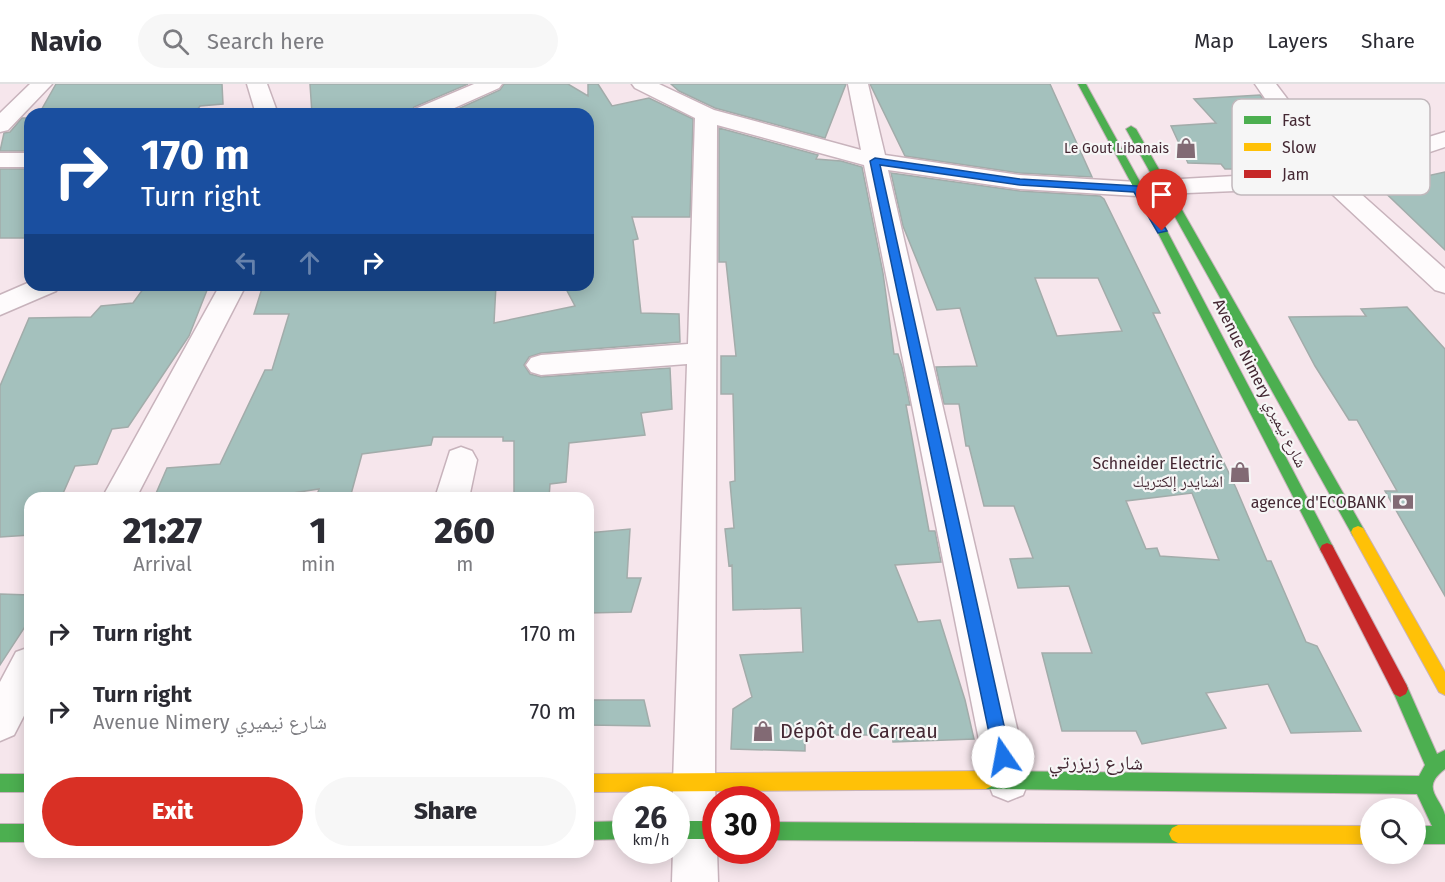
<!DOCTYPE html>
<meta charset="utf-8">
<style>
:root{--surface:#fff;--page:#f7f7f7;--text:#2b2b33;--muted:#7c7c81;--line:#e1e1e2;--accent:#d93025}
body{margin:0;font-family:"Fira Sans","Noto Naskh Arabic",sans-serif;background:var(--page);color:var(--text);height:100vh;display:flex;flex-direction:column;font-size:22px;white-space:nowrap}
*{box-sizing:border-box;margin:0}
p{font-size:20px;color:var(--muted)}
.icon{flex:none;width:33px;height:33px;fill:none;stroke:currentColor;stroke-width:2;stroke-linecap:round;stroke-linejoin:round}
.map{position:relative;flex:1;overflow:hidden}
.details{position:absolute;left:24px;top:408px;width:570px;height:366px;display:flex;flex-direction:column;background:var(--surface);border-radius:18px;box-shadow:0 3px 15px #0003}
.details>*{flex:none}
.top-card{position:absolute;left:24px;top:24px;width:570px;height:183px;border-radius:18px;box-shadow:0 3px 15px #0003;background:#1a4fa0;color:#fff;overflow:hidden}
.fabs{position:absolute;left:1360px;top:714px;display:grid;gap:12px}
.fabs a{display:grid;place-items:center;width:66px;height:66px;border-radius:50%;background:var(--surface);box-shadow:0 3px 15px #0003;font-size:30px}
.speed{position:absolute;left:612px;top:702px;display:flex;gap:12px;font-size:30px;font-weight:700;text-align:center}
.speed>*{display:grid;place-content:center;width:78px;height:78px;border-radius:50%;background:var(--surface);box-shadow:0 3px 15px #0003;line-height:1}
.speed small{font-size:15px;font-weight:400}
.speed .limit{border:9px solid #d22;background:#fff;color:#111}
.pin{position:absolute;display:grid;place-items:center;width:51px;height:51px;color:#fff;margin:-62px -26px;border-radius:50% 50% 50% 0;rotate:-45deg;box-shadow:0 0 6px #0007}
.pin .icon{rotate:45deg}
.me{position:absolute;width:66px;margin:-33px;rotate:348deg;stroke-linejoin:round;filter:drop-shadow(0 0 4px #0008)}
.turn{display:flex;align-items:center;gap:21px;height:126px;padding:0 18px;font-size:27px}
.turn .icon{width:78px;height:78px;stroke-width:2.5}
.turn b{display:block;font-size:42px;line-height:51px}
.lanes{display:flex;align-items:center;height:57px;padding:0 18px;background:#0003;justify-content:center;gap:30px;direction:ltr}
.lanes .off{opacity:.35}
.eta{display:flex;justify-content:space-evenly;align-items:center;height:102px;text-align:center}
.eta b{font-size:36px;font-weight:800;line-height:42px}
.primary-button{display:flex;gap:12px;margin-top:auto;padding:12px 18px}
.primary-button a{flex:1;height:69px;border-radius:36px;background:var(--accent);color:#fff;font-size:24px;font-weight:800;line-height:69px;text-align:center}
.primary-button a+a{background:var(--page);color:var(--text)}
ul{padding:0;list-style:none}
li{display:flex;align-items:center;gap:18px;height:78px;padding:0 18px}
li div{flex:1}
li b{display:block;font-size:22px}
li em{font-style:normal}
header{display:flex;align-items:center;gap:36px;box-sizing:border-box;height:84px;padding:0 30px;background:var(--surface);border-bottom:2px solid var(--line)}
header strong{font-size:28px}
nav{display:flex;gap:33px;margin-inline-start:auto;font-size:21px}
.search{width:420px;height:54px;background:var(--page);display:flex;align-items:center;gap:15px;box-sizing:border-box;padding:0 21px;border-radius:33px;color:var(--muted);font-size:22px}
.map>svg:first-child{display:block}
.building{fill:#a4c1bd;stroke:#a2acaa;stroke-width:1.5;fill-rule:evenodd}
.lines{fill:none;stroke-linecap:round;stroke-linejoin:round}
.street-casing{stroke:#c8b3bc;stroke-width:3}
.fast-casing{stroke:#c8b3bc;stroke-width:2}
.slow-casing{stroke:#c8b3bc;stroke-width:2}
.jam-casing{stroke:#c8b3bc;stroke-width:2}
.street{fill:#fefbfc;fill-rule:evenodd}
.fast{fill:#4caf50;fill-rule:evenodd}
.slow{fill:#ffc107;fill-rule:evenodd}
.jam{fill:#c62828;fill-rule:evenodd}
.route{fill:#1a73e8;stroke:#114b97;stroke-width:1.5}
.labels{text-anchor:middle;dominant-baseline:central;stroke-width:4.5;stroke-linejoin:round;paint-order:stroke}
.far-poi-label{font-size:14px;fill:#442833;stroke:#f6f6f6;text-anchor:end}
.street-label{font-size:16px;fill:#442833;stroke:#f6f6f6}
.poi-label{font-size:16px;fill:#442833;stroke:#f6f6f6;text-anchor:end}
.near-poi-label{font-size:20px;fill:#442833;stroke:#f6f6f6;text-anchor:start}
.near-street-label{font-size:20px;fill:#442833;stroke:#f6f6f6}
.key{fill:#f6f6f6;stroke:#c1b8bc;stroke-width:1.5}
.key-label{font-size:16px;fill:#442833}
</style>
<header>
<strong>Navio</strong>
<div class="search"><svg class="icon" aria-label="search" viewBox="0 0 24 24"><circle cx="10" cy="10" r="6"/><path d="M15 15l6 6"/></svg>Search here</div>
<nav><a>Map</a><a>Layers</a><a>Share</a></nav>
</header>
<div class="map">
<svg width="1445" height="798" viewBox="0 0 1445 798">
<rect width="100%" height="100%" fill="#f6e6ec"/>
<path class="building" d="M56,0H222L223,20L200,22L194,30H136L138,27L39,30Z
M310,0H468L414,23L410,30H312Z
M504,0H568L588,12V0H598L612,22L649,14L693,35L690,133H632L638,155L633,156L641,229L679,230L680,258L541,269L529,273L524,281L530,290L541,293L670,284L672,325L641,329L645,351L569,359L566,398L550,400L549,414H514V357H503V353H433L431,361L362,370L350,414H316L319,405L260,414H154L167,384L220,380L265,286H272L289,230H254L263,201H496L494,239L575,222L564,201H588V30H447L500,6Z
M671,0H846L825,54L715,24L679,7Z
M870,0H1050L1092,93L1020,89L905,72Z
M1260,11L1280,40L1300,57L1246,61L1264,85H1225L1221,80L1188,79L1171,42L1216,39L1194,15Z
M22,34H30V67H0L4,49L10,48Z
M719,44L818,71L816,75L841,77L862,83L883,189L894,270H898L902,283L910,321H906L929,447H935L941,478L895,481L918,538L940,536L965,616L974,655L893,658L892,651H805V667L731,665L733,625L752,613L740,571L803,568L801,524L733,526L732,481L729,482L725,445L734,444L730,398L735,397L733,310H721V272H736L726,178H719Z
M0,85H30V154H0Z
M1422,88L1427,92L1445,88V166L1372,96Z
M891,89L1020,107L1100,112L1104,115L1160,229H1153L1236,404L1267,477H1271L1306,558L1317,562L1361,647L1291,649L1268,600L1206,609L1226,644L1142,660L1136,647H1062L1042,569H1092L1069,502L1018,504L1010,475L1033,474L1014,422H984L969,362H966L959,320H944L936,283L977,282L960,224L937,226L903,142ZM1035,194H1098L1122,247L1057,252ZM1192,409L1219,476L1160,472L1157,464L1146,465L1126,417Z
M146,201H209L189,252L128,343L112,345L97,380L75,382L61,414H30V451L0,453V302L29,234L91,233L101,222L133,219Z
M1407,223L1445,265V512L1385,407H1397L1357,336H1349L1315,282L1289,233L1366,232L1361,225Z
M630,445L627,494H641L631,528L588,529V449Z
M0,510L30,511V535L0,581Z
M588,616H644L650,642L588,641Z"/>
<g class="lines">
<defs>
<path id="street" d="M30,0H52L8,46L0,48V29Z
M247,0H267L278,30H256Z
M474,0H502L499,4L441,30H412L415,25Z
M632,0H659L714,26L861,66L848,0H868L885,71L1020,91L1137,98L1145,100L1149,105L1145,110L1137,112L1020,105L888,86L1029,696L1023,711L1008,717L993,711L987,696L864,81L717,41L715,699L718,798H672L673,766H676V716H673V699L687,280L541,291L531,288L526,281L531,274L541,271L688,260L695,34L635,4Z
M1255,0H1276L1298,29L1354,76L1445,48V63L1385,83L1342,93L1445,185V209L1435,206L1318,97L1235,107L1163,110L1155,108L1151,103L1155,98L1163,96L1271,90L1331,81L1282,39Z
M0,69H30V83H0Z
M30,198V201H59L56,207L0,231V211Z
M220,201H246L136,414H102Z
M461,363L472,367L477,376L469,414H435L450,367Z
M30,563V620L14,651L0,657V598L16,568Z"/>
<path id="fast" d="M1078,0H1086L1167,147L1332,461L1334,465L1332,469L1327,471L1322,469L1157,147Z
M1131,42L1136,45L1363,444L1365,448L1363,452L1358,454L1353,452L1126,45Z
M1400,597L1406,600L1437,670L1445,666V685C1420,704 1440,713 1445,731C1445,739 1445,751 1445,760H1416V742H1432L1417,710L986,705L980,702L977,696L980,690L986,687L1419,692L1425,681L1392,605L1394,600Z
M0,690H30V708H0Z
M626,737V755L588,756V738Z
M676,737H716V755H676Z
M766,738L1178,741L1184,744L1187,750L1184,756L1178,759L766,756Z
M0,740H30V758H0Z"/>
<path id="slow" d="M1358,442L1363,444L1445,588V611L1439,608L1353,452L1351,448L1353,444Z
M986,687L992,690L995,696L992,702L986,705L588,708V690Z
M1178,741L1371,742V760L1178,759L1172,756L1169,750L1172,744Z"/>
<path id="jam" d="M1327,459L1332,461L1406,600L1408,605L1406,610L1400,613L1394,610L1320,465L1322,461Z"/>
</defs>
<use href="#street" class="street-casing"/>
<use href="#fast" class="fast-casing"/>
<use href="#slow" class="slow-casing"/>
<use href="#jam" class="jam-casing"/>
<use href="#street" class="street"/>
<use href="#fast" class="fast"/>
<use href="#slow" class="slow"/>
<use href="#jam" class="jam"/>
</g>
<path class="route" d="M875,74L1020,95L1137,102L1142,105L1167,147L1158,149L1134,108L1020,101L880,81L1011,673L1009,679L1003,682L997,679L994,673L870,77Z"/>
<defs>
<symbol id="shop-bare" viewBox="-9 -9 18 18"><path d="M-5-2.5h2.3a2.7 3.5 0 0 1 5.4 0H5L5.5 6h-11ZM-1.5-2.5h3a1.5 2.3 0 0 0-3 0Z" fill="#826a74" stroke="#f6f6f6" stroke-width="2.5" paint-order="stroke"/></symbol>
<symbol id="bank-bare" viewBox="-9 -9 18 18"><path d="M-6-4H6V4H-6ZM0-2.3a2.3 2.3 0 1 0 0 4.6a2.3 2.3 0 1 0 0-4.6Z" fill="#826a74" stroke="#f6f6f6" stroke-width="2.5" paint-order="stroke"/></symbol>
</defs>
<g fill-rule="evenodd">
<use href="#shop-bare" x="1171" y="49" width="30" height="30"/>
<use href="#shop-bare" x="1225" y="373" width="30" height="30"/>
<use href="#bank-bare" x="1388" y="403" width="30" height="30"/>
<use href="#shop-bare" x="748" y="632" width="30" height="30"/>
</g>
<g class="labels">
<g class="far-poi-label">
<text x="1169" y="64">Le Gout Libanais</text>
</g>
<g class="street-label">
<text transform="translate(1260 299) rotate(63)">Avenue Nimery شارع نيميري</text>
</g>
<g class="poi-label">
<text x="1223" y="379">Schneider Electric<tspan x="1223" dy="18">اشنايدر إلكتريك</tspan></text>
<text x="1386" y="418">agence d'ECOBANK</text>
</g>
<g class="near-poi-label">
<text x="780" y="647">Dépôt de Carreau</text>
</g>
<g class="near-street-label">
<text transform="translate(1096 678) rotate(1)">شارع زيزرتي</text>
</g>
</g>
<rect x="1232" y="15" width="198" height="96" rx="9" class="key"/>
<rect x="1244" y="32" width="27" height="8" fill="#4caf50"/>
<rect x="1244" y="59" width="27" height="8" fill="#ffc107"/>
<rect x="1244" y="86" width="27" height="8" fill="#c62828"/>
<g class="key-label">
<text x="1282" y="42">Fast</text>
<text x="1282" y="69">Slow</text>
<text x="1282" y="96">Jam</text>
</g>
</svg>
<div class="fabs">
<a><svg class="icon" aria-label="search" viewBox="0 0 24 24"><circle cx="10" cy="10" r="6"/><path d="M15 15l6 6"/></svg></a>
</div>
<div class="speed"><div>26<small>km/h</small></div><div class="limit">30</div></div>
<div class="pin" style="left:1162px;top:147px;background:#d93025"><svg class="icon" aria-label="arrive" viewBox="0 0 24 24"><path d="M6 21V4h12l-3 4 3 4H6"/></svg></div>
<svg class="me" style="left:1003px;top:673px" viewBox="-20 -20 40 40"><circle r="19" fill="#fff"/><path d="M0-13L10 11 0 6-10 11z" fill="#1a73e8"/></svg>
<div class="top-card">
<div class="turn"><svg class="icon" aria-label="right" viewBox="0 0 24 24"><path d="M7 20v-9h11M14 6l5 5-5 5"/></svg><div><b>170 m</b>Turn right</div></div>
<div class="lanes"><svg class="icon off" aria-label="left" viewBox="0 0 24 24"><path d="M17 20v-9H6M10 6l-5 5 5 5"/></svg><svg class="icon off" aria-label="ahead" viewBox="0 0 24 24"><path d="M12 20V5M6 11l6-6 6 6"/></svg><svg class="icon" aria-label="right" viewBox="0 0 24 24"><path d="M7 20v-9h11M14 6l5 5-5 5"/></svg></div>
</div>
<section class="details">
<div class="eta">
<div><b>21:27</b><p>Arrival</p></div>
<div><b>1</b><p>min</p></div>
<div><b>260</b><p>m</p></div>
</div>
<ul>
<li><svg class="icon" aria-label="right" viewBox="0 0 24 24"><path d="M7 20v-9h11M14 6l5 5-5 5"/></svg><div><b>Turn right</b></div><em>170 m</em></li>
<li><svg class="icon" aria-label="right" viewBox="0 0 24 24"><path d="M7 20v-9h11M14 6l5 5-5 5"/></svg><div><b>Turn right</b><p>Avenue Nimery شارع نيميري</p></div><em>70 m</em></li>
</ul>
<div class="primary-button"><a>Exit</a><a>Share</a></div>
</section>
</div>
